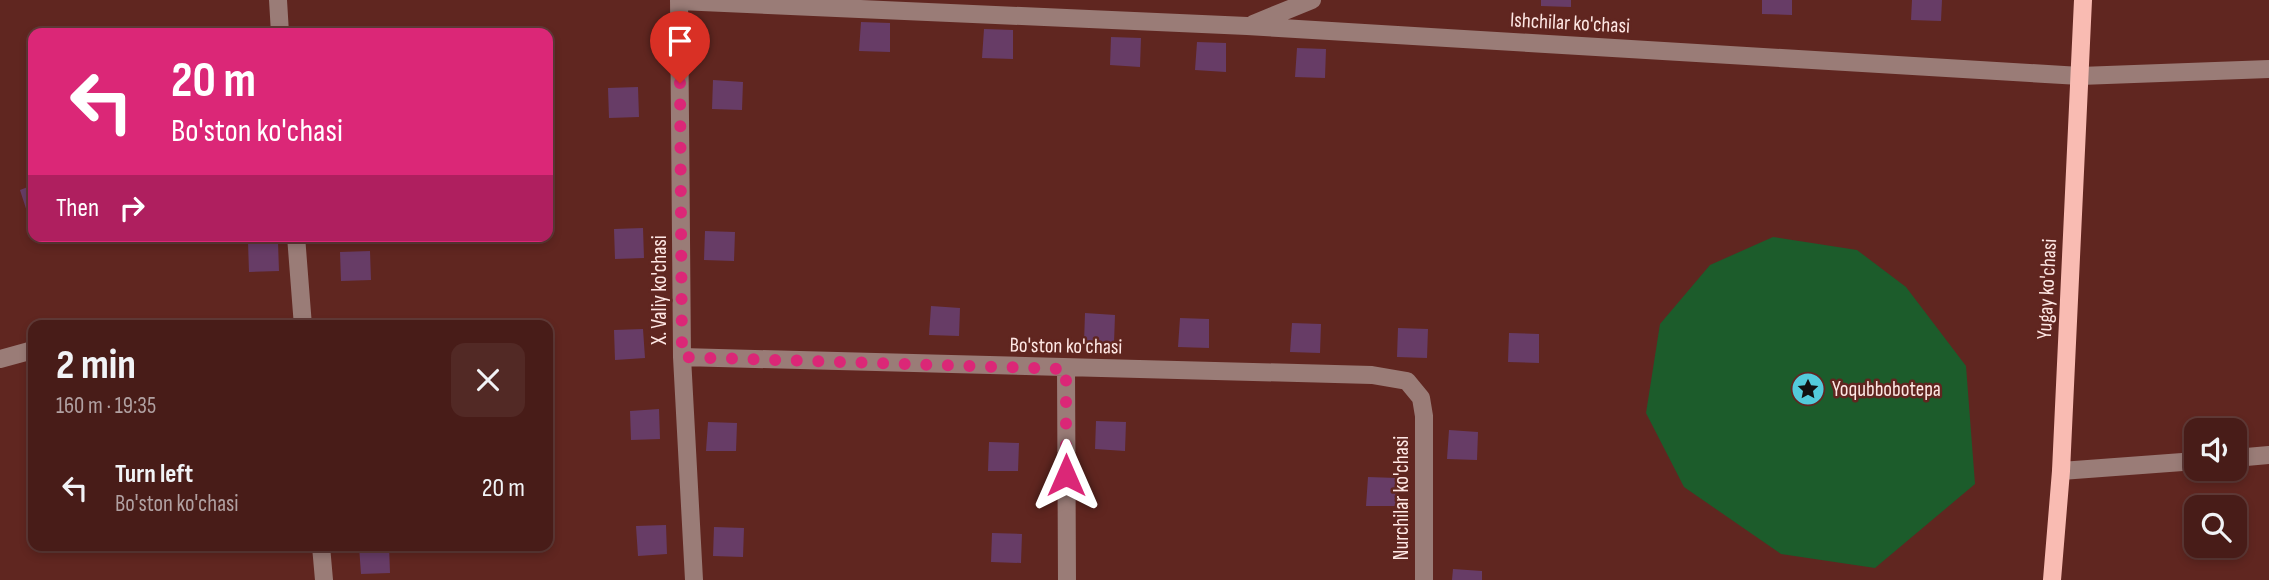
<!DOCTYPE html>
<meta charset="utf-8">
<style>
:root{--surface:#481c18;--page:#522925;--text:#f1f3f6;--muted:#b1a1a2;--line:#603a37}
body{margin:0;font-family:"Sofia Sans Condensed",sans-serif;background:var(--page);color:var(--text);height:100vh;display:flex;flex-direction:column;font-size:26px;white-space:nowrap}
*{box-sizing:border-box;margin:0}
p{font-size:23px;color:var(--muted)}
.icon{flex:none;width:38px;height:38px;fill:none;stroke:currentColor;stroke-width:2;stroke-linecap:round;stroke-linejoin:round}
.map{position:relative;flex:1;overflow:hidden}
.drawer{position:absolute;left:28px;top:320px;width:525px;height:231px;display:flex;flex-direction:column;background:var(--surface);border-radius:14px;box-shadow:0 4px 10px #0003,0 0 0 2px var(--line)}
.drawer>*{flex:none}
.top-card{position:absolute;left:28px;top:28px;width:525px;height:214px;border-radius:14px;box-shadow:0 4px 10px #0003,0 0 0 2px var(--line);background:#db2777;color:#fff;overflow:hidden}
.buttons{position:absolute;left:2184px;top:418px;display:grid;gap:14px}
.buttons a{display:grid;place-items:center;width:63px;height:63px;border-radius:14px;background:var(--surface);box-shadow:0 4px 10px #0003,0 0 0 2px var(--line);font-size:35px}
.pin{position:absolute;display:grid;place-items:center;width:60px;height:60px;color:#fff;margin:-72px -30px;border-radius:50% 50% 50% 0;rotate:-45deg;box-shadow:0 0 7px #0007}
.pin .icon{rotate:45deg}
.me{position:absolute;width:77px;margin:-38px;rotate:0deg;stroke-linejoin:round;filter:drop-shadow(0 0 5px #0008)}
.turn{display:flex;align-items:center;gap:24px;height:147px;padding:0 28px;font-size:32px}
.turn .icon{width:91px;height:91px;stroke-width:2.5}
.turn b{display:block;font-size:49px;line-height:60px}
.then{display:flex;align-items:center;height:66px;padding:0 28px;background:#0003;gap:14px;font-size:26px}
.round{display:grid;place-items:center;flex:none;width:74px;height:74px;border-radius:14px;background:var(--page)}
.summary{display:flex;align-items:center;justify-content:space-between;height:119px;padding:0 28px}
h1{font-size:42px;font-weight:700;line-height:52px}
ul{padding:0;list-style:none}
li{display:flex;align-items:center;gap:21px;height:98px;padding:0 28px}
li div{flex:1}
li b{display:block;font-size:26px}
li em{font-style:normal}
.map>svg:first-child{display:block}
.green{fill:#1c5c2b}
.building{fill:#673c66}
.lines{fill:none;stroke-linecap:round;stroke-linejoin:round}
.minor{stroke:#9a7c77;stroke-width:18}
.major{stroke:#f9bbb2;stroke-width:18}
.route{stroke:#db2777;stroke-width:12;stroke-dasharray:0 21.6}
.labels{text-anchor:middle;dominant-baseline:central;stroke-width:5;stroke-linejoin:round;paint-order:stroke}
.street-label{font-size:21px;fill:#fee7e4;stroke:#602620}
.poi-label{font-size:21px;fill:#fee7e4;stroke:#602620;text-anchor:start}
</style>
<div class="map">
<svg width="2269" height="580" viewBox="0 0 2269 580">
<rect width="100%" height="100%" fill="#602620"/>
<path class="green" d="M1773,237L1857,250L1906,287L1966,366L1975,484L1875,568L1781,554L1684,487L1646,413L1660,324L1710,265Z"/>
<path class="building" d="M1541,0H1571V7L1541,6Z
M1762,0H1792V15L1762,14Z
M1912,0H1942L1941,21L1911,20Z
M861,22L890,23V52L859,51Z
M984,29L1013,30V59L982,58Z
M1111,37L1141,38L1140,67L1110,65Z
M1197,42L1226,43V72L1195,70Z
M1297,48L1326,49L1325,78L1295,77Z
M713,80L743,82L742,110L712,109Z
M638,87L639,117L609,118L608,88Z
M33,185V216L29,218L20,190Z
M643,228L644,258L615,259L614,229Z
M705,231L735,232L734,261L704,260Z
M248,242H278L279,271L249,272Z
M370,251L371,280L341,281L340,252Z
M931,306L960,308L959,336L929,335Z
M1085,313L1115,315L1114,343H1084Z
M1180,318L1209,319V348L1178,347Z
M1292,323L1321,324L1320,353L1290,352Z
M1398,328L1428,329L1427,358L1397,357Z
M643,329L645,358L615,360L614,330Z
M1509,333L1539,334V363L1508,362Z
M659,409L660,439L631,440L630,411Z
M1096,421L1126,422L1125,451L1095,449Z
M708,422L737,423L736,451H706Z
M1449,430L1478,432L1477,460L1447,459Z
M989,442L1019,443L1018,471H988Z
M1368,477L1397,478L1396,506H1366Z
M666,525L667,554L638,556L636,526Z
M714,527L744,528L743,557L713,556Z
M992,533L1022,534L1021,563L991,562Z
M359,546H389L390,573L361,574Z
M1453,569L1482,571V580H1452Z"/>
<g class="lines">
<path class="minor" d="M278,0L280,33
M679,0L682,357L694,580
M679,1L1247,26L2080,76L2269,69
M1253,24L1312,0
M296,236L303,326
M682,357L1372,375L1407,381L1421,398L1424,416V580
M0,359L33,350
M1066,369L1067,580
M2235,458L2269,455
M2061,471L2196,461
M321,546L324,580"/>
<path class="major" d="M2052,580L2061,471L2083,0"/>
</g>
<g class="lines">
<path class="route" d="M680,83L682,357L1066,369V475"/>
</g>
<defs>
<symbol id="sight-disc" viewBox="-11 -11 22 22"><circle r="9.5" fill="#53cbdb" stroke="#602620"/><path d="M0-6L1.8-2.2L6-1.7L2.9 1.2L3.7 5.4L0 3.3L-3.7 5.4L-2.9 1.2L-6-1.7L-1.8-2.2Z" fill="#111"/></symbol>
</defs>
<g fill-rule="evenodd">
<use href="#sight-disc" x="1789" y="370" width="38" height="38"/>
</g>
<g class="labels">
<g class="street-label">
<text transform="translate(1570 23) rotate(3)">Ishchilar ko'chasi</text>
<text transform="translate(2047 289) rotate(-87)">Yugay ko'chasi</text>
<text transform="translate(659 290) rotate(-90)">X. Valiy ko'chasi</text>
<text transform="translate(1066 346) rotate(1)">Bo'ston ko'chasi</text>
<text transform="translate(1401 498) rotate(-90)">Nurchilar ko'chasi</text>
</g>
<g class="poi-label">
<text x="1832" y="389">Yoqubbobotepa</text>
</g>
</g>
</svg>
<div class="buttons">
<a><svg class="icon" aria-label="sound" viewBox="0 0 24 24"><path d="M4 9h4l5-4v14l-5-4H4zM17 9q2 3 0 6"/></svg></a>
<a><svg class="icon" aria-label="search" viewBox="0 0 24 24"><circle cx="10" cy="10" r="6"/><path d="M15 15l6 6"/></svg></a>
</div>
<div class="pin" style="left:680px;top:83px;background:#d93025"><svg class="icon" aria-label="arrive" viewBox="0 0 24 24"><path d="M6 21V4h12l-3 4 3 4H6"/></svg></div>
<svg class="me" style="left:1066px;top:475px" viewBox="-20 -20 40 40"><path d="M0-17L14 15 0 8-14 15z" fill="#db2777" stroke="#fff" stroke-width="4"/></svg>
<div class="top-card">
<div class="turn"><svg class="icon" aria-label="left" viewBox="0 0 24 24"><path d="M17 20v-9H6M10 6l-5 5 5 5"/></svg><div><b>20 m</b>Bo'ston ko'chasi</div></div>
<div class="then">Then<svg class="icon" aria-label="right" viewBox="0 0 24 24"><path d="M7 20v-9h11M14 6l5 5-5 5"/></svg></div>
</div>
<section class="drawer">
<div class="summary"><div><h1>2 min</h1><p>160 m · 19:35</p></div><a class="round"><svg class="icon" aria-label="close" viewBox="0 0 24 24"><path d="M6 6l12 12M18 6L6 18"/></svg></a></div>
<ul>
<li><svg class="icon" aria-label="left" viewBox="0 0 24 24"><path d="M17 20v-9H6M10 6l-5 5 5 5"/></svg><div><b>Turn left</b><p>Bo'ston ko'chasi</p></div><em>20 m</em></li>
</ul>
</section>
</div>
